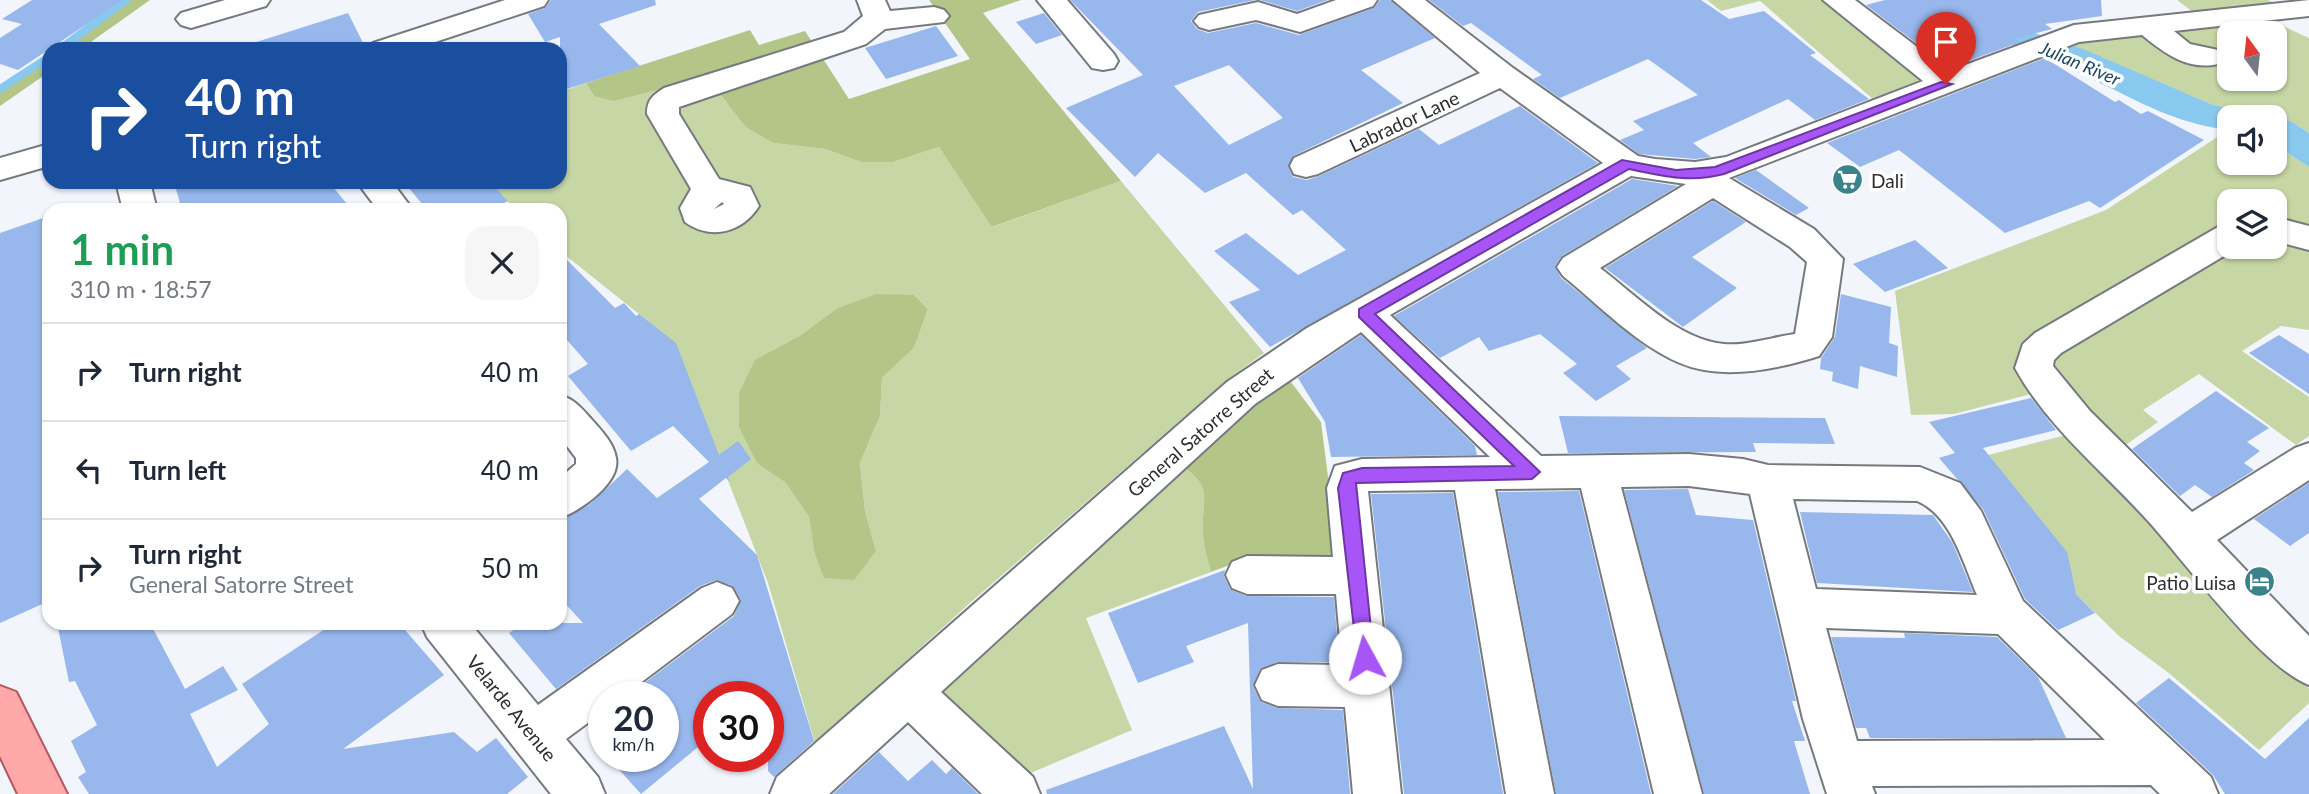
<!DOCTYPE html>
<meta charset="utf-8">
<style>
:root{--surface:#fff;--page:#f6f6f7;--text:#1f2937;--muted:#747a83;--line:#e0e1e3}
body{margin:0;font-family:Lato,sans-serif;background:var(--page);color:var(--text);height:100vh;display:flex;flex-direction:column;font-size:26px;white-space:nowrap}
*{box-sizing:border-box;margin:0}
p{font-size:23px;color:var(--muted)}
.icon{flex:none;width:38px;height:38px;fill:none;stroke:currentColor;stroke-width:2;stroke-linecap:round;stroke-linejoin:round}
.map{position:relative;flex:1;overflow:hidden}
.details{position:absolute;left:42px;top:203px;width:525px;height:427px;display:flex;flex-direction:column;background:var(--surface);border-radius:21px;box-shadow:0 2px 5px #0004}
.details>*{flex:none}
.top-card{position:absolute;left:42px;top:42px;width:525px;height:147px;border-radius:21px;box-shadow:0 2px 5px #0004;background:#1a4fa0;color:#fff;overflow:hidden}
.needle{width:46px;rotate:345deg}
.tools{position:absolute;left:2217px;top:21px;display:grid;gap:14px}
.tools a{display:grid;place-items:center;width:70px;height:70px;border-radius:14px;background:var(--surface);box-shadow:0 2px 5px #0004;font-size:35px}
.speed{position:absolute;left:588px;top:681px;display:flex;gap:14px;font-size:35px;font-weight:700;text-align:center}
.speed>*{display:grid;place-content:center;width:91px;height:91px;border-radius:50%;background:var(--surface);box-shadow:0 2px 5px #0004;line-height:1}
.speed small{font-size:18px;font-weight:400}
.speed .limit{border:10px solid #d22;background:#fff;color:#111}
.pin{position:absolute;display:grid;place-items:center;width:60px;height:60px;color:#fff;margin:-72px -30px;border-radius:50% 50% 50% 0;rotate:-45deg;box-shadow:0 0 7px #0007}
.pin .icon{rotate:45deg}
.me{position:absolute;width:77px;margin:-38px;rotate:354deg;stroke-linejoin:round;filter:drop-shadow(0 0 5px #0008)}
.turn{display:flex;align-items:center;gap:24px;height:147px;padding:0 28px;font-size:32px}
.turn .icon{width:91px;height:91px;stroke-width:2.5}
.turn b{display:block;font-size:49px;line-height:60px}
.round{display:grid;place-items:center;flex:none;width:74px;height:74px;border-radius:21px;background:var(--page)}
.headline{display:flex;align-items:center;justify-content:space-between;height:119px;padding:0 28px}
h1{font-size:42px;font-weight:700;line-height:52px;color:#1e9e55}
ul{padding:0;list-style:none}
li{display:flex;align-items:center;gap:21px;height:98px;padding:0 28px;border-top:2px solid var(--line)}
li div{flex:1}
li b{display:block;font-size:26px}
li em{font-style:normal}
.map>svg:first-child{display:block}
.green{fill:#c6d6a4;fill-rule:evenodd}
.forest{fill:#b3c688}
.water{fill:#89c9f0}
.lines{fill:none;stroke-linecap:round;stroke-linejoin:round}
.stream{stroke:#89c9f0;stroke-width:8}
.building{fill:#97b7ed;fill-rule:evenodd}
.minor-casing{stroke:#76797e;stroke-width:4}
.major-casing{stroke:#b4585b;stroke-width:4}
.minor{fill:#fff;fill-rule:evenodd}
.major{fill:#fea8aa;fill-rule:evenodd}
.route{fill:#a855f7;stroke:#6d37a1;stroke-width:2}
.labels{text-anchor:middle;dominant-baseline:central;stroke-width:7;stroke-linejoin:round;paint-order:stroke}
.far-water-label{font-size:18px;font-style:italic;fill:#184a65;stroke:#fff}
.street-label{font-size:19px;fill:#2d2e30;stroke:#fff}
.poi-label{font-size:19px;fill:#2d2e30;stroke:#fff;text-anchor:start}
</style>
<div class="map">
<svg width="2309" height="794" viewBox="0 0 2309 794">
<rect width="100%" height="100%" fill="#f2f5fb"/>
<path class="green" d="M1707,0H1831L1927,81L1874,100L1760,1L1721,11Z
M2177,0H2268L2272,2L2193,12Z
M2272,21L2309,38V133L2291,121L2213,105L2071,45L2084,40ZM2230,33H2275V79H2230Z
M586,83L594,96L675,85L716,89L727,103L774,143L825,149L861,162H893L939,147L993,227L1121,181L1264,353L1228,379L971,602L815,743L768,583L674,342L560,251V210H516L490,182H560V92ZM914,295L928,309L914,348L882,378L880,416L860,463L865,511L876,551H814L809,517L785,482L798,337L836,309Z
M2228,130L2230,163H2275V145L2309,167V233L2275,224V201H2230L2229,229L2037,341L2039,392L1954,414L1911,415L1895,291L2106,210Z
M2275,236L2309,243V330L2281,326L2242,351L2309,397V436L2296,445L2199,374L2143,410L2158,422L2123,447L2055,375L2048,358L2148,295L2235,247H2275Z
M2074,433L2262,645L2309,688V703L2259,750L2170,674L2119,636L2076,594L1988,455Z
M1181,465C1215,489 1201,498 1203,533C1203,546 1208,560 1211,572L1086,618L1132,730L1014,780L934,696Z"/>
<path class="forest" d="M117,0H150L81,49H56L116,7Z
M929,0H1021L983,13L1121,181L992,227L939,147L893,162H861L825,149L774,143L746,127L716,89L675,85L614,101L594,96L586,83L750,30L759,45L805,31L849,99L970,59Z
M49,53V72L0,106V85Z
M876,294L914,295L928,309L914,348L882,378L880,416L860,463L865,511L876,551L854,580L824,578L814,551L809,517L785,482L757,463L739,427V393L755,360L798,337L836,309Z
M1285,374L1321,422L1339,563L1243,560L1211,572C1208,560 1203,546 1203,533C1201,498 1215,489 1181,465Z"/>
<path class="water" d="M1972,27L2031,32L2083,49L2213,105L2271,117H2230L2229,130C2174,123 2140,102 2090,78C2052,60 2011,45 1972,27Z
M2275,118L2291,121L2309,133V167L2275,145Z"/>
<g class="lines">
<path class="stream" d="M60,49L126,0
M0,89L49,57"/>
</g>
<path class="building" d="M32,0H123L18,70L0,64V38L22,24L2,19Z
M551,0H655L656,5L599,24L640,66L560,91V37L545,42L528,14L545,8Z
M1070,0H1255L1198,12L1191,21L1197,29L1208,33L1256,23L1299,35L1374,8L1380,0H1390L1435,38L1361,70L1403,103L1293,156L1288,167L1293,177L1307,180L1319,176L1419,129L1439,145L1520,106L1598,163L1270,347L1229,302L1260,290L1214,251L1246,233L1298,275L1346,250L1302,210L1293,215L1246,173L1205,193L1158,153L1135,177L1066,108L1143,75ZM1229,65L1283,118L1229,145L1174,86Z
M1260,0H1328L1297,11Z
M1429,0H1701L1729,19L1764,11L1816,53L1810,55L1869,99L1815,120L1788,99L1693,143L1711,157L1695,159L1639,154L1620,140L1644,130L1633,121L1698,95L1648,59L1560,98L1533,79L1542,75L1471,23L1463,26Z
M1885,0H2101L2102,16L2045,24L2052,29L2014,39L2020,42L1949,68L1866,5Z
M348,13L366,49H253V43Z
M1044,13L1062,35L1036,44L1016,22Z
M936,26L958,56L886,79L865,48Z
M2045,58L2115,102L2119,100L2141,114L2148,111L2204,140L2100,208L2089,201L2005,233L1899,150L1860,167L1827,143Z
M1756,170L1809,208L1796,215L1735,178Z
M1632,179L1678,186L1562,256L1555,266L1561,278L1647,348L1616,366L1631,379L1596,401L1563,373L1577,364L1540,334L1489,351L1479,337L1440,358L1394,316Z
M174,182H329L352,210H182Z
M404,182H490L508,201L488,210H427Z
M1713,201L1746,222L1692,257L1737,288L1683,327L1605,268Z
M49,216V601L0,623V233Z
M1915,240L1948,268L1885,292L1853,264Z
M560,253L615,308L624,303L636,316L639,314L676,343L719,455L738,441L751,459L728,477L730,482L726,478L699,499L757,555L814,741L774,777L768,771V696H709V738L641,794L607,756H663V696H627L734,616L741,600L733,586L716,580L700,586L556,689L509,633L524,623H583L560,598V520L589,505L627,469L657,498L709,462L673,426L631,451L568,376L588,364L560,332Z
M1841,294L1891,307L1889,343L1898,346L1897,377L1860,366L1858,389L1832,381L1833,372L1820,369L1821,358L1835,337Z
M1361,335L1475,446L1477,455L1331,457L1325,422L1298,378Z
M2279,335L2309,354V394L2249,353Z
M2216,391L2269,428L2247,442L2260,451L2244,463L2254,470L2212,497L2195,485L2180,496L2132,449Z
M2031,398L2056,430L1983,448L2067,552L2076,594L2095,613L2058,630L2025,599L1983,509L1939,458L1955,453L1929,422Z
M1559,416L1825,418L1835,444L1753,443L1756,452L1568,453Z
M2309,483V533L2290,546L2254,519Z
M1688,489L1696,515L1753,520L1796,701H1792L1805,741H1794L1810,794H1704L1624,490Z
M1579,491L1651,794H1556L1498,492Z
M1453,493L1503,794H1404L1371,494Z
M1800,512L1933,515L1952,542L1973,592L1817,583Z
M1225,570L1224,576L1230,589L1246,596L1334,597L1339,662H1277L1260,669L1253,686L1261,702L1277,708L1343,710L1350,794H1047L1046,790L1224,726L1253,789L1248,623L1186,646L1194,662L1138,683L1108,613Z
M57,623H150L185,689L223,666L238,690L190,714L217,767L269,724L242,684L334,623H399L444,675L343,749L454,732L477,752L496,738L528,777L507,794H89L78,777L86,772L71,741L97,725L75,681L69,682Z
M1904,633L1997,637L2038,677L2066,738H1870L1866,728H1856L1831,637L1905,638Z
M2169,678L2265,759L2309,718V794H2225L2213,775L2136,703Z
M879,752L908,781L932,760L946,774L952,768L978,794H833Z"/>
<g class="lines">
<defs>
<path id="minor" d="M225,0H270L266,6L191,28L181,25L176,19L181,13Z
M505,0H548L544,6L414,49H369L373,43Z
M857,0H885L890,11L934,7L944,10L949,16L944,22L885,29L866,44L679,107V114L719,179L750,187L759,206C743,232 711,241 685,222L680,208L691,189L647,114C647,100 652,96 664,88L844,32L863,16ZM722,202L724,204L714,209Z
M1037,0H1067L1114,54L1118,61L1114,68L1103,70L1092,68Z
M1336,0H1377L1373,6L1300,32L1256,20L1209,30L1199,27L1194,21L1199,15L1258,2L1297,14Z
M1393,0H1425L1513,68L1638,156L1655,159L1695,162L1726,157L1923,81L1823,0H1855L1949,71L2074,25L2309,0V16L2174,31L2190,44L2218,50L2222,57L2218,64C2188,71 2164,53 2142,35L2079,42L1729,178L1814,229L1843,259L1832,337L1819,356C1778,369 1722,381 1680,363C1637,345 1599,305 1563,276L1557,267L1563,258L1686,184L1631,176L1390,315L1541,456L1689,454L1743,459L1768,465L1920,467L1960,483L1981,511L2023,601L2211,777L2218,794H2160L2151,785L1872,786L1875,794H1827L1803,719L1750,494L1689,486L1621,487L1702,794H1654L1581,488L1495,489L1554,794H1506L1455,490L1368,491L1401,794H1353L1345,707L1278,706L1262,700L1255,685L1262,670L1278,664L1342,665L1336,594H1247L1232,588L1226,575L1232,562L1247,556L1333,557L1327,488L1335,466L1362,459L1490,457L1361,332L1255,404L941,692L1033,777L1040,794H982L908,722L829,794H770L777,777L1227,382L1307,328L1603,163L1500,88L1318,174L1306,177L1294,174L1290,166L1294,158L1480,73ZM1713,198L1790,247L1807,262L1795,334C1773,337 1746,346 1724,344C1678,340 1636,295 1600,268ZM1793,499L1917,501C1951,515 1963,563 1977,595L1816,589ZM1826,628L1998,634L2105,740L1857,741Z
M49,144V166L0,180V158Z
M116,182H150L157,210H123Z
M357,182H392L413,210H378Z
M2275,217L2309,226V250L2275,241Z
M2230,224V247H2239L2061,353L2054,360L2053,366L2090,411L2192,512L2295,448L2309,443V480L2217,540L2309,636V685C2263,668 2185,562 2149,522C2103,471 2048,428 2015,368L2023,344L2035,333L2218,227Z
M560,395C576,400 582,409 593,421C602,431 614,444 616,458C621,483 580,511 560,518V478L576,464V458L560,437Z
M717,582L732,588L739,601L732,614L623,696H604V711L566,739L598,777L605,794H551L427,637L421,623H470L538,705L702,588Z"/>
<path id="major" d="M0,686L16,692L67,794H18L0,756Z"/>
</defs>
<use href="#minor" class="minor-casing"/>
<use href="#major" class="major-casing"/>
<use href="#minor" class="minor"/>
<use href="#major" class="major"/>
</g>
<path class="route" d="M1941,82L1952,84L1724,174C1690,183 1662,176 1629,169L1375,314L1540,472L1532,479L1356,483L1374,658L1371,664L1365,667L1358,664L1338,488L1343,473L1362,468L1514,466L1359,317V309L1622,160L1676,170L1715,167Z"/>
<defs>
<symbol id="supermarket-disc" viewBox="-11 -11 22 22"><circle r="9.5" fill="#3b828b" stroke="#fff"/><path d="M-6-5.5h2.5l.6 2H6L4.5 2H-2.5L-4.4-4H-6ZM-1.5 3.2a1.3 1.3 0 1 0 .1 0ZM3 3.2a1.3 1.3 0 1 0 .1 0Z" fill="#fff"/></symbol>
<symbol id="hotel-disc" viewBox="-11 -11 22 22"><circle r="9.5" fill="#3b828b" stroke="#fff"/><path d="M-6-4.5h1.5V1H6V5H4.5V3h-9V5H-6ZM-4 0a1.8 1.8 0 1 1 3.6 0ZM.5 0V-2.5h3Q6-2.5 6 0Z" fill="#fff"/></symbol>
</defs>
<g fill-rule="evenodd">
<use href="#supermarket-disc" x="1830" y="162" width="35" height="35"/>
<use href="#hotel-disc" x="2242" y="564" width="35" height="35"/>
</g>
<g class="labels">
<g class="far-water-label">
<text transform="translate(2080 63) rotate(23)">Julian River</text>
</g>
<g class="street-label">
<text transform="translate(1404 121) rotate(-25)">Labrador Lane</text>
<text transform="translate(1200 432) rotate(-41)">General Satorre Street</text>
<text transform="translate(512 708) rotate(51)">Velarde Avenue</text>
</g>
<g class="poi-label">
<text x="1871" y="180">Dali</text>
<text x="2236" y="582" text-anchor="end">Patio Luisa</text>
</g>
</g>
</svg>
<div class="tools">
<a><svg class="needle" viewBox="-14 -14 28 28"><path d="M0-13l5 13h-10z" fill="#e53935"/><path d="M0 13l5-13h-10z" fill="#747a83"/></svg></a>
<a><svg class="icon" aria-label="sound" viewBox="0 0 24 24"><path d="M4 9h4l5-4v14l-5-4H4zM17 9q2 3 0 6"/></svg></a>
<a><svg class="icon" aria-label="layers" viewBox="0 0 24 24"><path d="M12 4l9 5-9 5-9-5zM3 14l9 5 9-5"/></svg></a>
</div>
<div class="speed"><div>20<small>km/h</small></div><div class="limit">30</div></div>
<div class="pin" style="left:1946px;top:84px;background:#d93025"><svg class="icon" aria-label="arrive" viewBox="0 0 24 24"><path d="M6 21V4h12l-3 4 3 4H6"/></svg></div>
<svg class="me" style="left:1365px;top:658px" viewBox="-20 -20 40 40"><circle r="19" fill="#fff"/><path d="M0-13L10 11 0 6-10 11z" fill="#a855f7"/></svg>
<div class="top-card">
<div class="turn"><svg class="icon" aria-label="right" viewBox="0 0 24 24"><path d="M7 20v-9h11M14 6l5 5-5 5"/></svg><div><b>40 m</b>Turn right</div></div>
</div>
<section class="details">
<div class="headline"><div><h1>1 min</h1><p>310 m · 18:57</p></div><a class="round"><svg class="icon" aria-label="close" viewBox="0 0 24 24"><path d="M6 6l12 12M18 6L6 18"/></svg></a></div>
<ul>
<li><svg class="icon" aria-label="right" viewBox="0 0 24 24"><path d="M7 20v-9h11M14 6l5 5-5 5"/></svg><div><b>Turn right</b></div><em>40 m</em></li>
<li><svg class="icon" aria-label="left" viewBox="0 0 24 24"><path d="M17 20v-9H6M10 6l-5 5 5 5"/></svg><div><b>Turn left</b></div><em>40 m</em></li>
<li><svg class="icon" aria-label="right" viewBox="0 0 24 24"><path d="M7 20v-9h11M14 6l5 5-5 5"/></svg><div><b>Turn right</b><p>General Satorre Street</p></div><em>50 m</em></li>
</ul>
</section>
</div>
